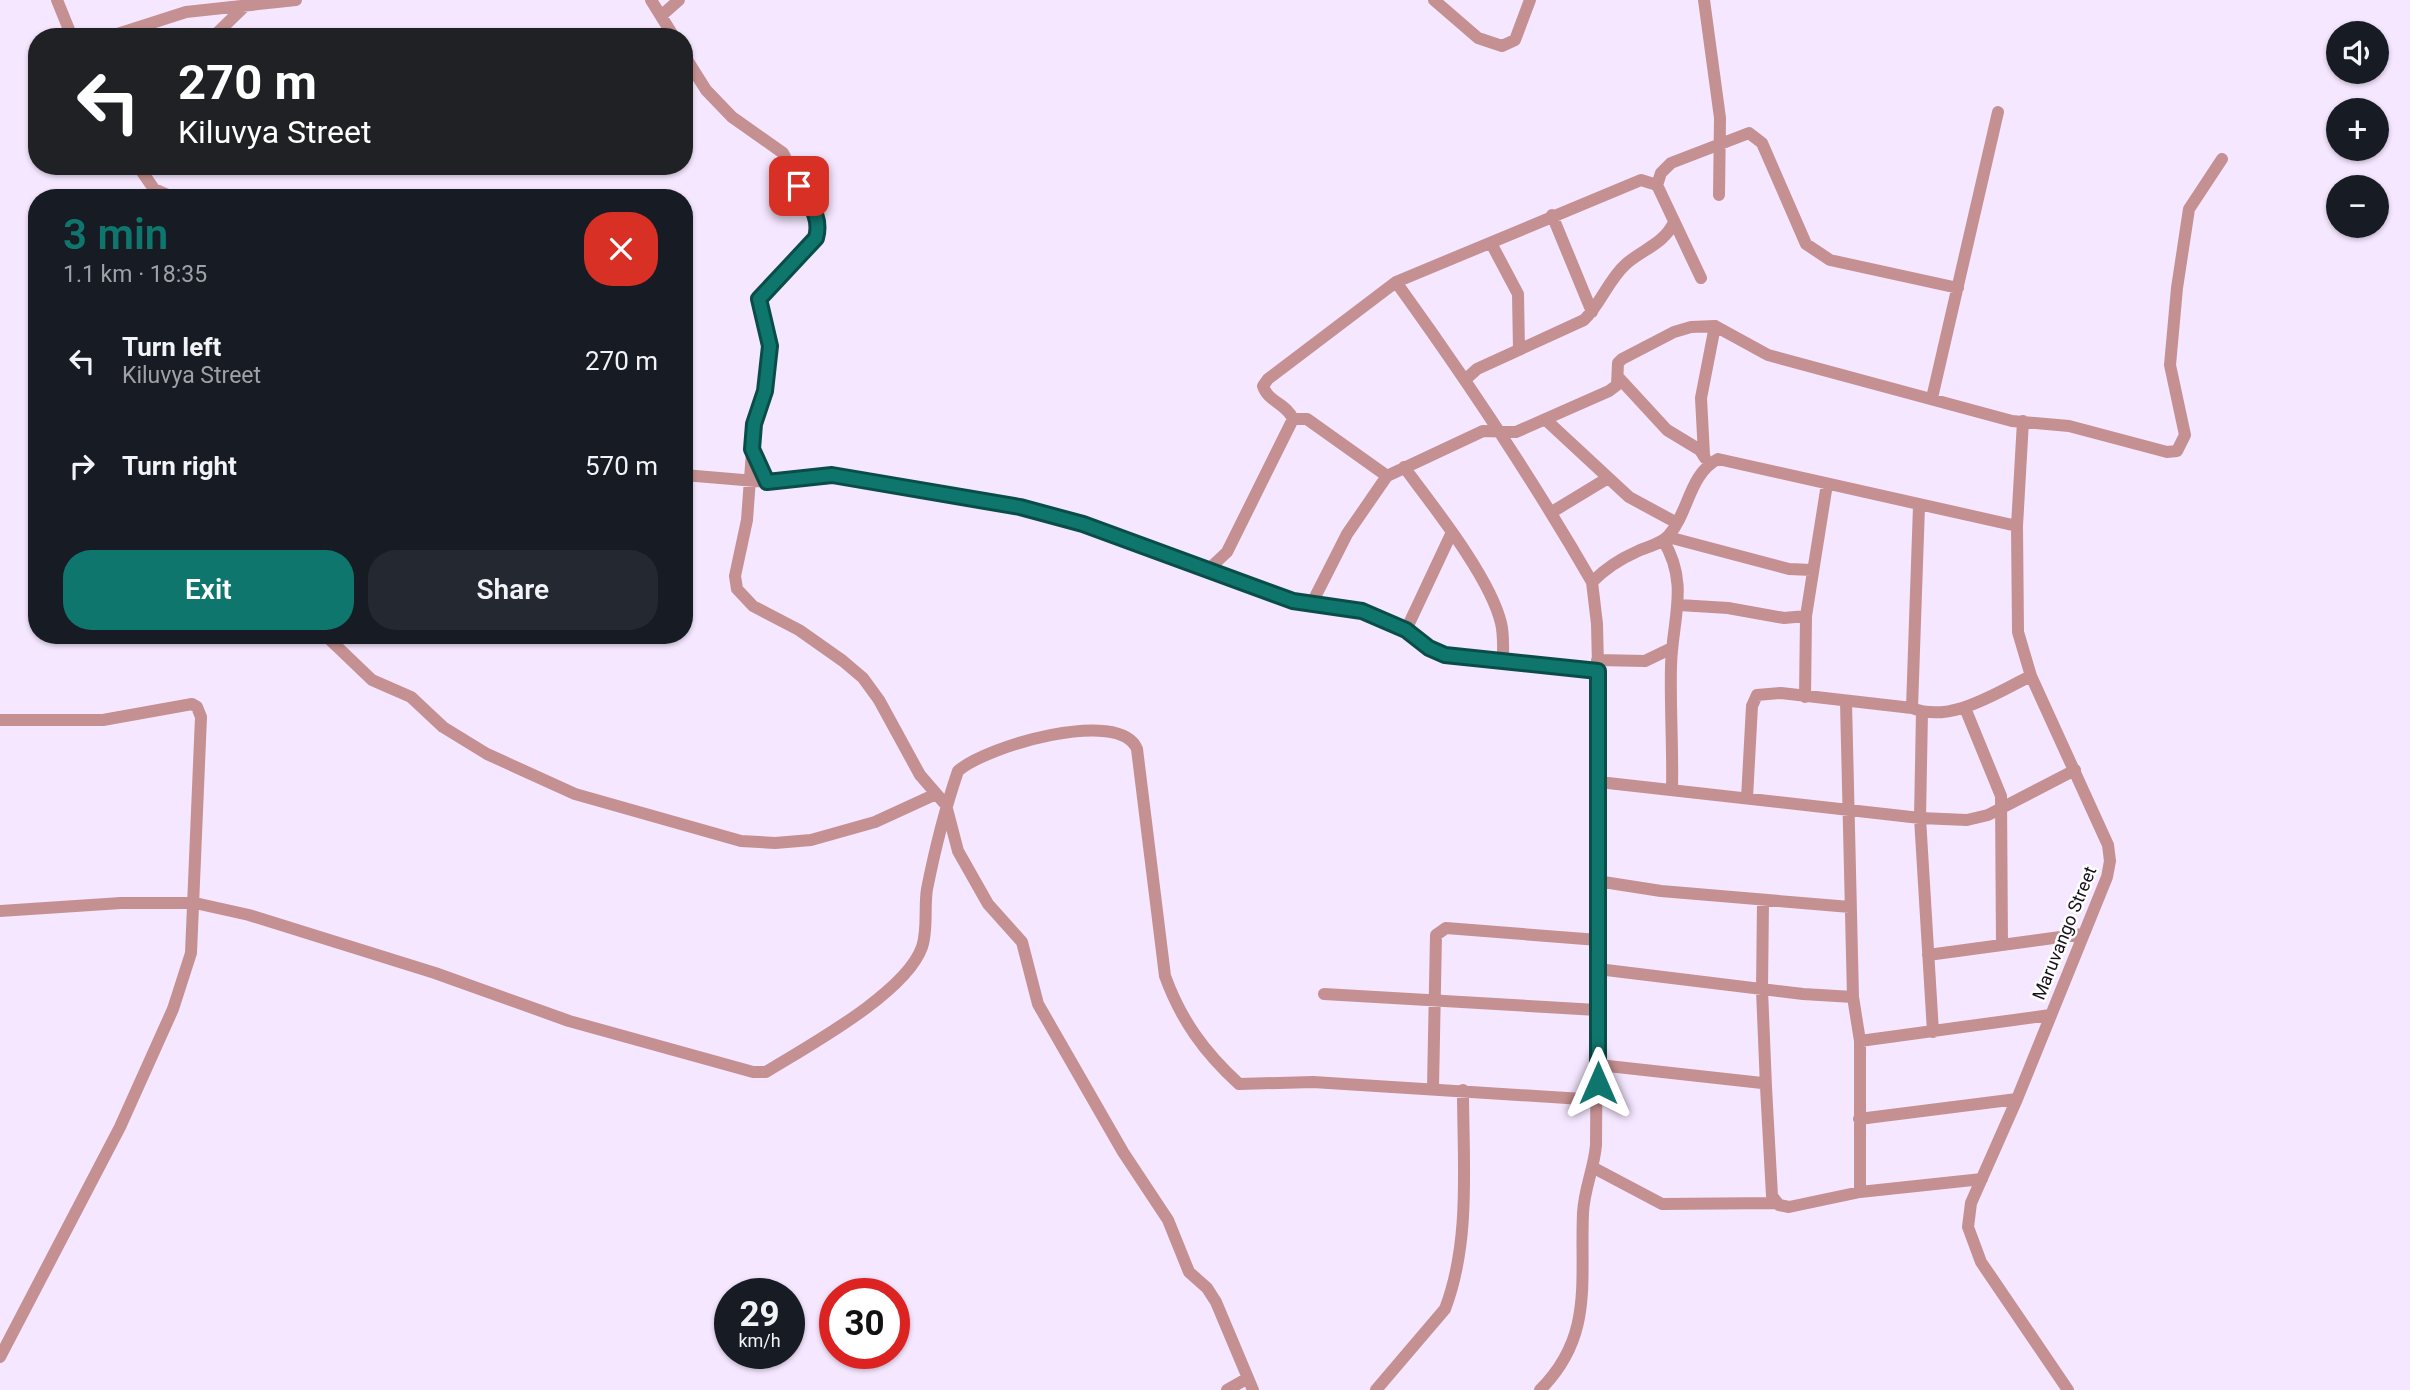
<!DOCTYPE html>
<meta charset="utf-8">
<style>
:root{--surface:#171b24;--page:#242831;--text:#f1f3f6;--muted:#9ea1a6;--accent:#0f766e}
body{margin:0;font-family:Roboto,sans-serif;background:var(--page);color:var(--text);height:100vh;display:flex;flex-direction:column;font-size:26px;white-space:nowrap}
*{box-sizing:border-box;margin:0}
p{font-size:23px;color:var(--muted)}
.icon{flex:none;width:38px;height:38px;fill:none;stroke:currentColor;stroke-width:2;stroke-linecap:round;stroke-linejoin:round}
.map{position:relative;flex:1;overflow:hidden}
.sheet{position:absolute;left:28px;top:189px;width:665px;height:455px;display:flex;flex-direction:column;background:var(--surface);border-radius:28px;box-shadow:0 2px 5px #0004}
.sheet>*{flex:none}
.hud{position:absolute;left:28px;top:28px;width:665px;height:147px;border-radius:28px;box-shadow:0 2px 5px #0004;background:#202124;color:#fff;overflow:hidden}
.fabs{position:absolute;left:2326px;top:21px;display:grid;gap:14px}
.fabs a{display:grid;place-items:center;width:63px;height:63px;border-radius:50%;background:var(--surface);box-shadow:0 2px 5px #0004;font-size:35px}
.speed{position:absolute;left:714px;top:1278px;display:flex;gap:14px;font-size:35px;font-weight:700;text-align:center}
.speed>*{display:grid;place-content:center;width:91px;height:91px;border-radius:50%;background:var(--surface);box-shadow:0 2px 5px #0004;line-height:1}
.speed small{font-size:18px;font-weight:400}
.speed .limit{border:10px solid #d22;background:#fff;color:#111}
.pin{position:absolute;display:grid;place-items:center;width:60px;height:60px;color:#fff;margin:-30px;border-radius:14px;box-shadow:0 4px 10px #0006}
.me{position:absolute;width:77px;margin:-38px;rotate:0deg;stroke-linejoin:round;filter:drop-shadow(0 0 5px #0008)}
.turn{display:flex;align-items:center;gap:24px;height:147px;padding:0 35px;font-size:32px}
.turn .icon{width:91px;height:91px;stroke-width:2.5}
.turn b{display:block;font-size:49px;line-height:60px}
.round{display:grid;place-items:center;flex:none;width:74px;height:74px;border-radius:28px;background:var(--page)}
.overview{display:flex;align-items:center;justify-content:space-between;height:119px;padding:0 35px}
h1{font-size:42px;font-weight:600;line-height:52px;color:var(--accent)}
.cta{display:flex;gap:14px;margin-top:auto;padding:14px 35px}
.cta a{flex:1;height:80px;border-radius:28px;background:var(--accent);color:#fff;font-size:28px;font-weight:600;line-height:80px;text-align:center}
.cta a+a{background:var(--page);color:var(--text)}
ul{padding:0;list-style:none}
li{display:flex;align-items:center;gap:21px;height:105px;padding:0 35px}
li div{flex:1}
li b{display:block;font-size:26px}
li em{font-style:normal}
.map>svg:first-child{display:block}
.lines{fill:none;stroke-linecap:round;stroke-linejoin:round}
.minor{stroke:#c59091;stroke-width:12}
.route-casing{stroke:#0a4d48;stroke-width:18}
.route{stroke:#0f766e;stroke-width:12}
.labels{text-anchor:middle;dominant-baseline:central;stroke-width:5;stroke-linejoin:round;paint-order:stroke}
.street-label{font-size:18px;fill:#17111b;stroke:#fff}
</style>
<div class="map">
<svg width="2410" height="1390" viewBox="0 0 2410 1390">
<rect width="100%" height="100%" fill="#f5e7ff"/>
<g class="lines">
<path class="minor" d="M57,0L72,37
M651,0L674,37
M1434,0L1478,38L1502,46L1515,40L1530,0
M1704,0L1720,118L1719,195
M662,15L679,0
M108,37L186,12L296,0
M213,37L248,3
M684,55L706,90L732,117L783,153L815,214L819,227L809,248L759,299L770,346L765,391L754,424L747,520L735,576L737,589L753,606L799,630L843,661L863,678L879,700L920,775L946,805L958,851L988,904L1022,942L1038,1004L1123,1152L1168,1220L1189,1272L1207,1288L1216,1302L1253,1390
M138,166L154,189L175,198
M1657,185L1661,173L1671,163L1749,133L1762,143L1806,244L1830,260L1958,288
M1552,215L1592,312
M1491,243L1518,294L1519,350
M1396,282C1466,379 1532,478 1592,582
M1619,378L1667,430L1700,450L1705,458
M1466,379L1477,369L1584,320C1601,304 1608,280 1626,264C1643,249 1664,244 1674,222
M1932,398L1998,112
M1293,419H1307L1387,476
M1546,420L1629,497L1677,523
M2023,421L2017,526L2018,632L2031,676L2108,845L2110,861L2107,877L2017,1099L1971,1203L1968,1227L1981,1262L2068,1390
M752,449L767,482
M1704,455L1701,398L1715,326
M1404,467C1433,506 1490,577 1501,623C1504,635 1503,648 1503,661
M684,475L767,482L832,475L1020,507L1083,524L1292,601L1362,611L1406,630L1429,648L1445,655L1598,671
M1552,512L1608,478
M1668,537L1789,569L1812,570
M1663,540C1690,584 1672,620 1671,666C1670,707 1673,749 1672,790
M1210,568L1227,552L1293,419C1286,403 1268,402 1263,386L1268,379L1396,282L1641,180L1657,185L1701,278
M1312,603L1347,534L1387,476L1483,431L1516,432L1609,391L1617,385L1618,363L1622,359L1674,332L1691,327L1715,326L1768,355L2012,421L2069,426L2167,452L2177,451L2185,435L2170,365L2177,288L2189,209L2222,159
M1679,605L1728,608L1784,618L1806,616
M1406,630L1452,532
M325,635L372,680L411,697L443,727L487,754L575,794L741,841L775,843L811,840L875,822L936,794
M1597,660L1645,661L1672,648
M1805,697L1806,616L1827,484
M1846,702L1853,997L1860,1041V1192
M1912,708L1919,506
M1965,708L2001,796L2002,945
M1922,712L1920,818L1933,1032
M0,720H103L192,704L197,707L201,717L191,953L173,1009L120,1127L0,1357
M1599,782L1920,818L1967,820L1988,815L2075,770
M1747,798L1752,706L1757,695L1781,693L1912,708C1951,724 1997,692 2031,676
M1597,881L1661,891L1850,907
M1763,901L1762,990L1766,1087
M0,911L121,903H195L249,915L435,973L569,1021L753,1072H766C808,1046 906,993 922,947C928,930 924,907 927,889C935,849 945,809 958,771C986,746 1120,707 1137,749L1165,976C1181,1020 1204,1052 1239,1084L1313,1082L1598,1100
M1928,955L2083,934
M1598,969L1803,994L1853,997
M1324,994L1597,1010
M1860,1041L2050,1015
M1599,1065L1762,1083L1766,1087L1772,1196L1779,1205L1789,1207L1860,1192L1982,1179
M1433,1088L1436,935L1446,928L1598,940
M1859,1119L2017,1099
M1592,1167L1662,1204L1776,1203
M1227,1390L1248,1378
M1376,1390L1445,1309C1471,1241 1463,1162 1463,1090
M1540,1390C1594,1336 1580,1282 1583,1213C1584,1189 1594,1169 1596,1145L1599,708L1597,624L1592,582C1604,570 1620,559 1636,552C1646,547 1662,544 1669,535C1689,512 1689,474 1718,459L2017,526"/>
</g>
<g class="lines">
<defs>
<path id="route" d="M799,186C809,203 822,217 816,238L759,299L770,346L765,391L754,424L752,449L767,482L832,475L1020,507L1083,524L1293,601L1362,611L1406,630L1429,648L1445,655L1598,671V1083"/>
</defs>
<use href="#route" class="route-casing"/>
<use href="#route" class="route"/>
</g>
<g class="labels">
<g class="street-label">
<text transform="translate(2064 933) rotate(-68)">Maruvango Street</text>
</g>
</g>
</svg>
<div class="fabs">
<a><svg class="icon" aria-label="sound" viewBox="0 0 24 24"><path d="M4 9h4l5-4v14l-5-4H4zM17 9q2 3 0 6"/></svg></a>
<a>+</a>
<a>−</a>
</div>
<div class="speed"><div>29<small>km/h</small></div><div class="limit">30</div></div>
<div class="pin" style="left:799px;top:186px;background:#d93025"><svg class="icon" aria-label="arrive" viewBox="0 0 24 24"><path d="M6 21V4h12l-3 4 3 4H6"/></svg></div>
<svg class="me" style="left:1598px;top:1083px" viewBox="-20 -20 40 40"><path d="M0-17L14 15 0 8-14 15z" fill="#0f766e" stroke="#fff" stroke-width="4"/></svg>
<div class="hud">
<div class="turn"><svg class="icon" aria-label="left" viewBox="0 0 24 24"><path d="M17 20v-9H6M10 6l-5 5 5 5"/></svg><div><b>270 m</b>Kiluvya Street</div></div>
</div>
<section class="sheet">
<div class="overview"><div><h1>3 min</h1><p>1.1 km · 18:35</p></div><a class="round" style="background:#d93025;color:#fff"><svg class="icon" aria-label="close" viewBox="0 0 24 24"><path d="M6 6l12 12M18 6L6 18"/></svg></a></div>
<ul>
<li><svg class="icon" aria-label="left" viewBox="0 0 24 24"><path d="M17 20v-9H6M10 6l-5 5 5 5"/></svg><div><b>Turn left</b><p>Kiluvya Street</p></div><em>270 m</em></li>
<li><svg class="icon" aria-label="right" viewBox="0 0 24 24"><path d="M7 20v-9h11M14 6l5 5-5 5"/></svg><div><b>Turn right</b></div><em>570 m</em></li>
</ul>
<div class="cta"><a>Exit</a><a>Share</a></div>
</section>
</div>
